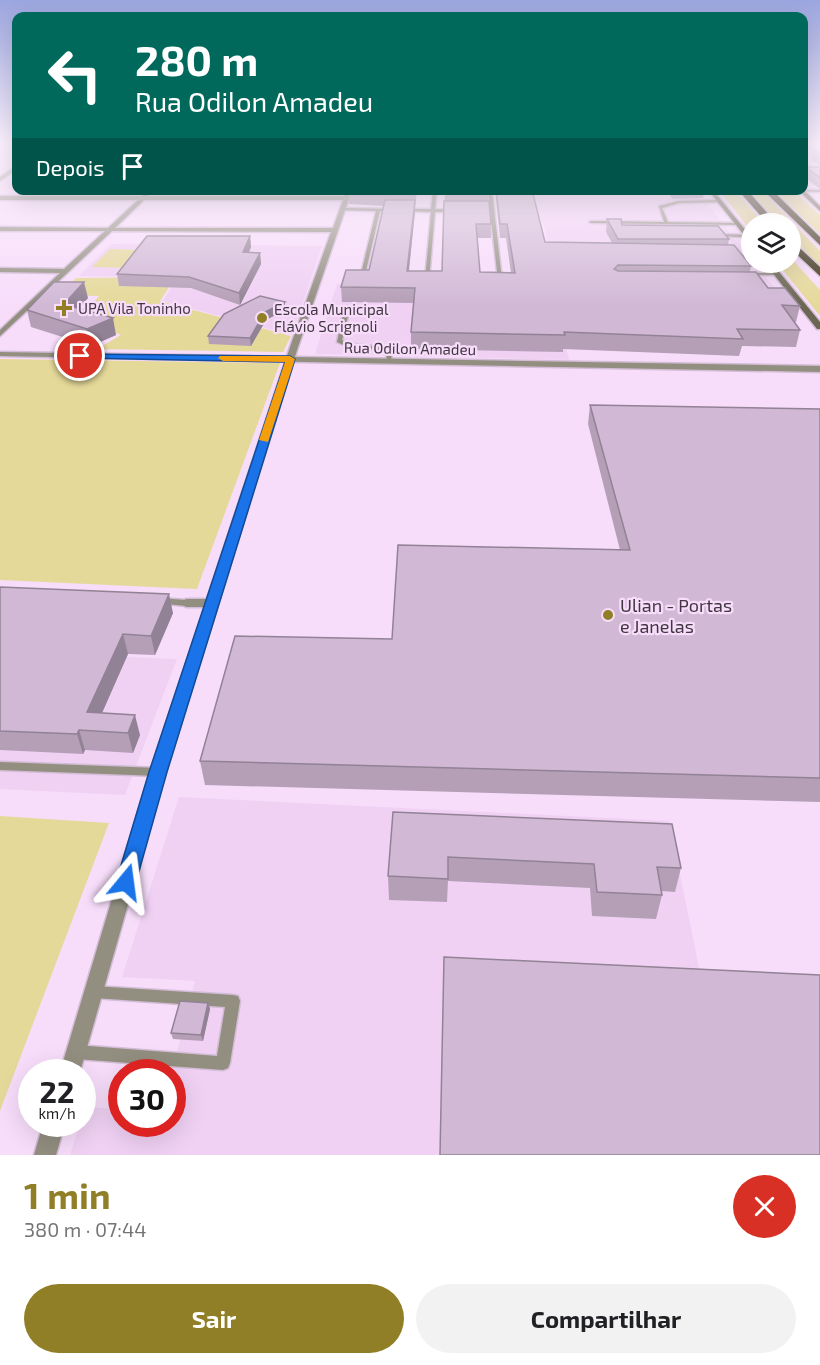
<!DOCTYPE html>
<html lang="pt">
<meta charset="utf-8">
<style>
:root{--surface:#fff;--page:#f2f2f2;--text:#202124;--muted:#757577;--accent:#907f26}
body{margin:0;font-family:"Exo 2",sans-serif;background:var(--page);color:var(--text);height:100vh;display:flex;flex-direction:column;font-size:22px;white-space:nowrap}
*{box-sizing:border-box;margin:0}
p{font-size:20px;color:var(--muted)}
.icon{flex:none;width:33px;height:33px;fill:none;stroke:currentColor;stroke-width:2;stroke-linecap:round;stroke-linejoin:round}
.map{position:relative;height:1155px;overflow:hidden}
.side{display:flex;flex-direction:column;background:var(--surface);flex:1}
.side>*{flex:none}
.guide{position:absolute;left:12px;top:12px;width:796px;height:183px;border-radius:12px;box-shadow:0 6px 24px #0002;background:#00695c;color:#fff;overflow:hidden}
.tools{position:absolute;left:741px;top:213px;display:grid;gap:12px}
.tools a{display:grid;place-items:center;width:60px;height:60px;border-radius:50%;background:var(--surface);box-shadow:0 6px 24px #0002;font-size:30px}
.speed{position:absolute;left:18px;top:1059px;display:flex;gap:12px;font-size:30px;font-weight:700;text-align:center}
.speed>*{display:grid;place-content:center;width:78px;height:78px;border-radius:50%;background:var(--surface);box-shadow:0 6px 24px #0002;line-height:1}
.speed small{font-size:15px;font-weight:400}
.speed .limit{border:9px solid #d22;background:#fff;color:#111}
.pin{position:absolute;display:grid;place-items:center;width:51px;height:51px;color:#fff;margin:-26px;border:3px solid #fff;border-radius:50%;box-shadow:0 2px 6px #0007}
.me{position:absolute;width:66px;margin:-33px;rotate:16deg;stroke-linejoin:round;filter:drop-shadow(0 0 4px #0008)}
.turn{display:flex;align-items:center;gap:21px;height:126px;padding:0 24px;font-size:27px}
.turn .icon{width:78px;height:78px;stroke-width:2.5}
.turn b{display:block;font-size:42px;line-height:51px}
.then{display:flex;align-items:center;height:57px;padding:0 24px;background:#0003;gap:12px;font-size:22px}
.round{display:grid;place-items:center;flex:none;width:63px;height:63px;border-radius:32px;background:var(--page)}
.head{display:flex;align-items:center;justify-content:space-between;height:102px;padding:0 24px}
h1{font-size:36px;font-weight:700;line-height:45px;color:var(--accent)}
.action{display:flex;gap:12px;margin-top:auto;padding:12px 24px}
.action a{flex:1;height:69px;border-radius:36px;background:var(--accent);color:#fff;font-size:24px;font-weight:700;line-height:69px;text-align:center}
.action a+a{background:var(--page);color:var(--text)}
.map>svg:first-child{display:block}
.built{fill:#f0d1f4}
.green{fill:#e5d99a}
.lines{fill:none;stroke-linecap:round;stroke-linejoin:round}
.service-casing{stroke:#d3bcd5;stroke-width:3}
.minor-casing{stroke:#d3bcd5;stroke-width:3}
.tertiary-casing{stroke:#d3bcd5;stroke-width:3}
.secondary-casing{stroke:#d3bcd5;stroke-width:3}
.motorway-casing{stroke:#d3bcd5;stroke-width:3}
.service{fill:#928f81;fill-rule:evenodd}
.minor{fill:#928f81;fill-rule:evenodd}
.tertiary{fill:#928f81;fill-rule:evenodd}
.secondary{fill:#6a6651;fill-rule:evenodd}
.motorway{fill:#363012;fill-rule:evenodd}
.wall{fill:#b49fb7}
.shaded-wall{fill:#928295}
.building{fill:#d1b9d5;stroke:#928295;stroke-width:1.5}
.route{fill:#1a73e8;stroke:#114b97;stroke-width:1.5}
.slow{fill:#f59e0b}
.poi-dot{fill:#907f26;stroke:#f7ddfa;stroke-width:2}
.labels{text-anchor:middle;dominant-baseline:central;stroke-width:4.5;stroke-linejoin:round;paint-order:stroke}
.far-poi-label{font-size:15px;fill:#413742;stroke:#f7ddfa;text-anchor:start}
.far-street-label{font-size:15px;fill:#413742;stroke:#f7ddfa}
.poi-label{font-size:18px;fill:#413742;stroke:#f7ddfa;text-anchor:start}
</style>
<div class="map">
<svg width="820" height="1155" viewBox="0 0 820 1155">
<rect width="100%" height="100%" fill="#f7ddfa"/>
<path class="built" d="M530,191H698L752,262L775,288L556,284L545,229Z
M111,244L322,246L292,335L163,301L178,277L79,276Z
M337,284L551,287L569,360L315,354Z
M0,652L177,659L125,795L0,789Z
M179,797L669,821L701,977L820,1155H70L80,1124H82L85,1107L121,1109L122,1124H172V1072L195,981L122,977Z"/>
<path class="green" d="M720,191H736L763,223L752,224L751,231Z
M748,191H762L820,251V267L791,236L790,224L778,223Z
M775,191H794L820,215V234Z
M110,249L147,250L131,268L92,267Z
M791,258L820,290V316L777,263L790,262Z
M176,277L160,301L291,336L283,352L97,349L121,335L79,319L77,314L87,310L99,296L59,295L76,278Z
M0,359L280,363L197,589L0,580Z
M0,816L109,823L0,1111Z"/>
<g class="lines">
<defs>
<path id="service" d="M433,190H437L435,209L455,210L457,211L455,212H435L429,280L427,281L425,280L431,212L405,211L403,210L405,209H431Z
M488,190H492L502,280L500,281L498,280L490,212L478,211L490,210Z
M804,190H820V192L799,191Z
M719,200L720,202L679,203L662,208L668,222L736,223L737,225L591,223L589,222L591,221L664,222L659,206L679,201Z
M341,208L392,209L394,210L392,211H380L364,279L360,278L376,211L340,210Z
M716,234L746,235L748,236L746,237L715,236Z
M734,255H752V257H732V256Z
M755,273H777L779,274L777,275H753V273Z
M347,306L350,308L342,340C358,349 377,342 392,352L391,362H387L386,353C371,345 353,351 337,342L344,308Z
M159,598L186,600L190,603L186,606L156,603L155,601L156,599Z
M0,762L158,768L162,769L163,772L162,775L158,776L0,770Z
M94,986L233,995L238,996L240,1001L230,1063L228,1068L223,1070L76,1059L71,1057L69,1052L71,1047L76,1045L217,1056L225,1007L94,998L89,996L87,992L89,988Z"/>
<path id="minor" d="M14,167H16V170L0,181V177Z
M346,190H352L298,347L166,772L80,1072H60L150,772L205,607H186L180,603L186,599H207L290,347L331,232L112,231L0,336V330L60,273L0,272V268L64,269L105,231H0V227L108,228L138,200H0V196H141L146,193L149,195L148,196H344ZM144,200H343L333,228H115Z
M43,1124H65L56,1155H34Z"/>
<path id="tertiary" d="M0,144H16V146H0Z
M0,352L820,366V372L0,356Z"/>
<path id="secondary" d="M708,190H713L752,238V245Z
M798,190H804L820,206V211Z
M764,262H771L820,322V329H817Z"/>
<path id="motorway" d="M738,190H747L777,224H768Z
M763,190H772L820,237V245Z
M790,239L820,267V276L790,248Z"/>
</defs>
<use href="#service" class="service-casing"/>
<use href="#minor" class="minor-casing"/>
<use href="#tertiary" class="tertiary-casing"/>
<use href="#secondary" class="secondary-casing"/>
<use href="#motorway" class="motorway-casing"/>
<use href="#service" class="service"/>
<use href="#minor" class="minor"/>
<use href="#tertiary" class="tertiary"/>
<use href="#secondary" class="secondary"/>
<use href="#motorway" class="motorway"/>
</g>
<path class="wall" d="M813,151L820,152V166L811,160Z
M806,167H820V189L804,177Z
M349,190H417L409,271H442L445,190L488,194V201L491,224V238H477L480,272L511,273L506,238H500L495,190H532L545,242L612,243L606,232L607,219L622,225L729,239L728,245L751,266L750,272L768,288L800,306L796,322H794L800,330L796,347L742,346L739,356L563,349V352L411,349V332L414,303L342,302L341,287L369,270L383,206L349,204Z
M667,190H705L703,198L672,199Z
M250,236L251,247L249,252L260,253L261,264L240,305L191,288L119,286L117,274Z
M88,298L79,308L116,335L91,346L31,327L27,310Z
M285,310L266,320L251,346L209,344L208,336Z
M590,405L820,409V802L205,785L200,761L392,639L620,550L588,424Z
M0,587L173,613L155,655L128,654L102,713L140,735L133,753L85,750L83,754L0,750Z
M393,812L681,868L675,892L661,891L662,895L656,919L592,916L590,888L448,881L447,902L389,900L388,876Z
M208,1003L210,1009L203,1041L173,1039L171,1033Z"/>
<path class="shaded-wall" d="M415,200V213L407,286V271Z
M250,236L251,247L244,263L243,252Z
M260,253L261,264L240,305L239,293Z
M84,282L88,298L68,321L64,304Z
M285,302V310L266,320L251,346L250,338L265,312Z
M113,318L116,335L91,346L87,329Z
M169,594L173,613L155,655L151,636Z
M123,634L128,654L94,731L87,712Z
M135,715L140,735L133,753L128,733Z
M79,730L85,750L83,754L77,734Z
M208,1003L210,1009L203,1041L201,1035Z"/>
<path class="building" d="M813,151L820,152V156Z
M806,167H820V178Z
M354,190H416V192Z
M445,190H488V194H444Z
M496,190H532L545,242L734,245L751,266L618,265L614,269L618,271L756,272L768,288H785L800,306L782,305L800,330L737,329L743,339L564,332L565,335L411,332L415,288L341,287L346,270H369L385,200H415L407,271H442L444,201H489L491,224H476L480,272L515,273L507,224H500Z
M607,219H621L622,225L718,226L729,239H618Z
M147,236H250L243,252L260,253L239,293L189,277L117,274Z
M54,282H84L64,304L113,318L87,329L27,310Z
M260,296L285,302L265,312L250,338L208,336L224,314Z
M590,405L820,409V778L200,761L235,636L392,639L398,545L630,550Z
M0,587L169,594L151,636L123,634L87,712L135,715L128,733L79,730L77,734L0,731Z
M393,812L672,824L681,868L657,867L662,895L597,892L594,864L448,857V879L388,876Z
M444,957L820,975V1155H440Z
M180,1001L208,1003L201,1035L171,1033Z"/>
<linearGradient id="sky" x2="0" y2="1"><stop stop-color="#9ca6df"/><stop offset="0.47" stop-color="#fbf0fd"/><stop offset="1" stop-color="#fbf0fd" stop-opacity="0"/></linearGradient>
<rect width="820" height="306" fill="url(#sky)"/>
<path class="route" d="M77,354L290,356L295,359L167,772L136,882L133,888L126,891L119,888L116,882L149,772L285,362L80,358H77Z"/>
<path class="slow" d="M220,356H290L295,359L268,442L259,440L285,362L223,361L218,358Z"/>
<g class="poi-dot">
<path d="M61 299h6v6h6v6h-6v6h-6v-6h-6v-6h6z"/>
<circle cx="262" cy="318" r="6"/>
<circle cx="608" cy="615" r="6"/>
</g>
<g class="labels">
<g class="far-poi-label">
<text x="78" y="308">UPA Vila Toninho</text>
<text x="274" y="309">Escola Municipal<tspan x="274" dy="17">Flávio Scrignoli</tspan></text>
</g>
<g class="far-street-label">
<text transform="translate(410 348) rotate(1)">Rua Odilon Amadeu</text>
</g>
<g class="poi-label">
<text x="620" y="605">Ulian - Portas<tspan x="620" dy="21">e Janelas</tspan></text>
</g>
</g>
</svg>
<div class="tools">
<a><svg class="icon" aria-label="layers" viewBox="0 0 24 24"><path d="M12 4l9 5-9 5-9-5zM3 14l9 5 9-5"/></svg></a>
</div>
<div class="speed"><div>22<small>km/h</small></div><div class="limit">30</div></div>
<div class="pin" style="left:80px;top:356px;background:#d93025"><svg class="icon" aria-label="arrive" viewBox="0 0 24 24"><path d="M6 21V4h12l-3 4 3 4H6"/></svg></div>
<svg class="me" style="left:126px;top:882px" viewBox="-20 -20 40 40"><path d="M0-17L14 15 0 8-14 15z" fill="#1a73e8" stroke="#fff" stroke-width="4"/></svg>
<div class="guide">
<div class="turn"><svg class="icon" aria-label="left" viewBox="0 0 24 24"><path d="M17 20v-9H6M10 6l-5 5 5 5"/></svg><div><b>280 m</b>Rua Odilon Amadeu</div></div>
<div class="then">Depois<svg class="icon" aria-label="arrive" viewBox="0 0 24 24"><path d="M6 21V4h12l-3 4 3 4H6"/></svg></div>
</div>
</div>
<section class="side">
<div class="head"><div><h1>1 min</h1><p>380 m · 07:44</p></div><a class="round" style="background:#d93025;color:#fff"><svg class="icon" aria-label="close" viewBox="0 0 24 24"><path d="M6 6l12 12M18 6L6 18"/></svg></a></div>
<div class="action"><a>Sair</a><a>Compartilhar</a></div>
</section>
